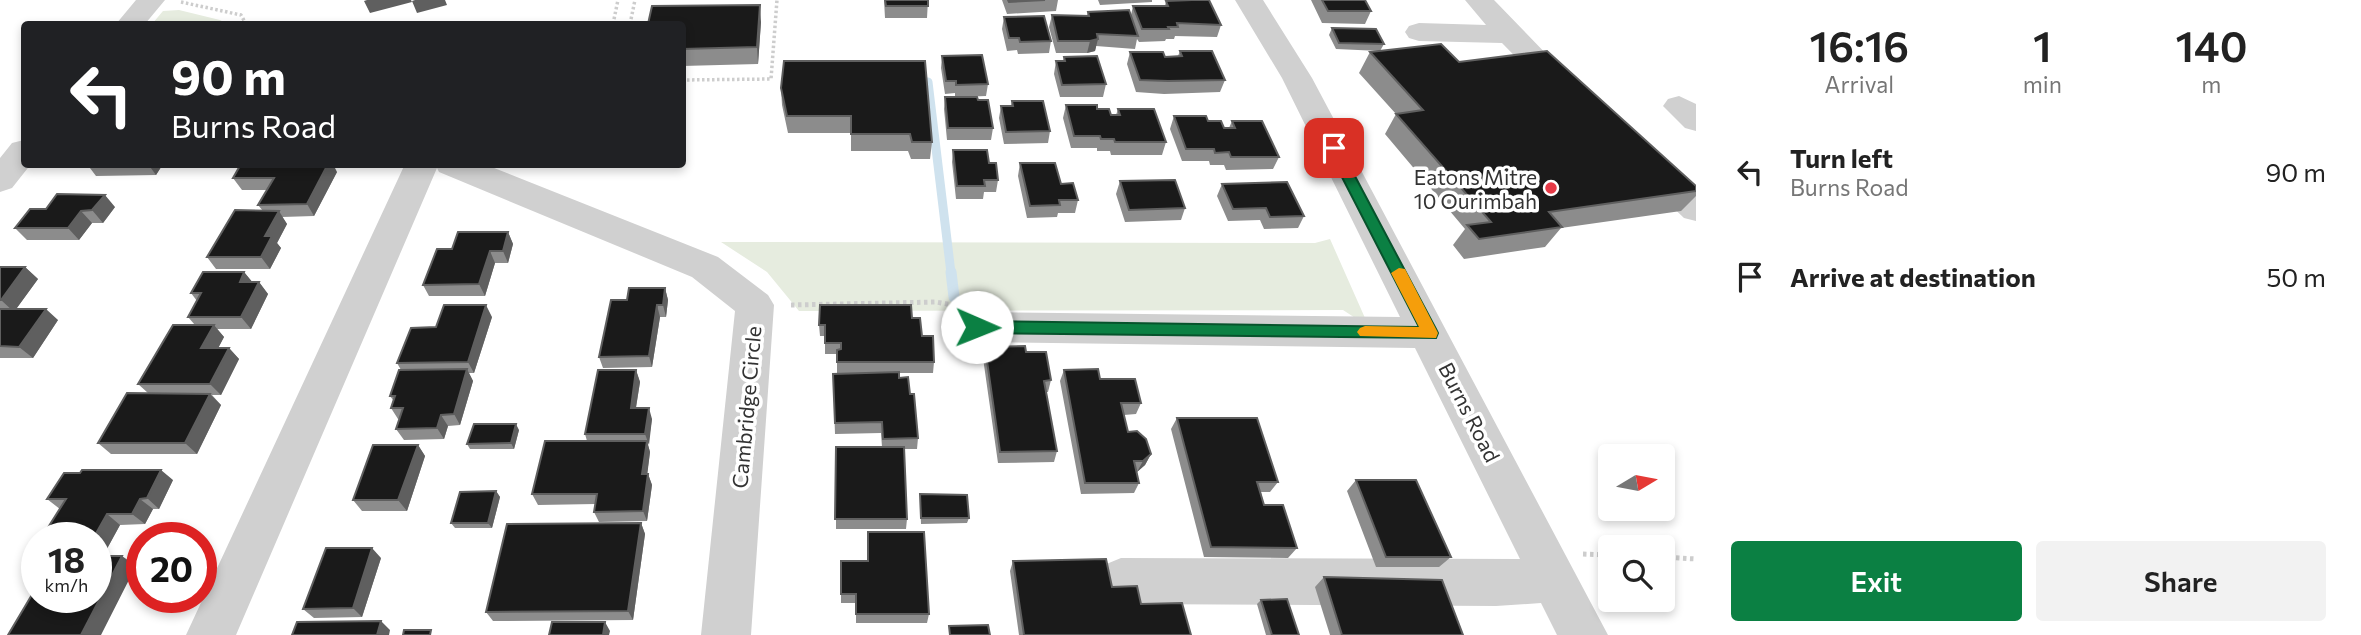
<!DOCTYPE html>
<style>
:root{--surface:#fff;--page:#f2f2f2;--text:#222;--muted:#767676;--accent:#0b8043}
body{margin:0;font-family:Commissioner,sans-serif;background:var(--page);color:var(--text);height:100vh;display:flex;flex-direction:column;font-size:26px;white-space:nowrap}
*{box-sizing:border-box;margin:0}
p{font-size:23px;color:var(--muted)}
.icon{flex:none;width:38px;height:38px;fill:none;stroke:currentColor;stroke-width:2;stroke-linecap:round;stroke-linejoin:round}
.map{position:relative;flex:1;overflow:hidden}
.sheet{display:flex;flex-direction:column;background:var(--surface);width:665px}
.sheet>*{flex:none}
.top-card{position:absolute;left:21px;top:21px;width:665px;height:147px;border-radius:7px;box-shadow:0 4px 10px #0003;background:#202124;color:#fff;overflow:hidden}
.needle{width:46px;rotate:80deg}
.buttons{position:absolute;left:1598px;top:444px;display:grid;gap:14px}
.buttons a{display:grid;place-items:center;width:77px;height:77px;border-radius:7px;background:var(--surface);box-shadow:0 4px 10px #0003;font-size:35px}
.speed{position:absolute;left:21px;top:522px;display:flex;gap:14px;font-size:35px;font-weight:700;text-align:center}
.speed>*{display:grid;place-content:center;width:91px;height:91px;border-radius:50%;background:var(--surface);box-shadow:0 4px 10px #0003;line-height:1}
.speed small{font-size:18px;font-weight:400}
.speed .limit{border:10px solid #d22;background:#fff;color:#111}
.pin{position:absolute;display:grid;place-items:center;width:60px;height:60px;color:#fff;margin:-30px;border-radius:14px;box-shadow:0 4px 10px #0006}
.me{position:absolute;width:77px;margin:-38px;rotate:91deg;stroke-linejoin:round;filter:drop-shadow(0 0 5px #0008)}
.turn{display:flex;align-items:center;gap:24px;height:147px;padding:0 35px;font-size:32px}
.turn .icon{width:91px;height:91px;stroke-width:2.5}
.turn b{display:block;font-size:49px;line-height:60px}
.eta{display:flex;justify-content:space-evenly;align-items:center;height:119px;text-align:center}
.eta b{font-size:42px;font-weight:600;line-height:49px}
.cta{display:flex;gap:14px;margin-top:auto;padding:14px 35px}
.cta a{flex:1;height:80px;border-radius:7px;background:var(--accent);color:#fff;font-size:28px;font-weight:600;line-height:80px;text-align:center}
.cta a+a{background:var(--page);color:var(--text)}
ul{padding:0;list-style:none}
li{display:flex;align-items:center;gap:21px;height:105px;padding:0 35px}
li div{flex:1}
li b{display:block;font-size:26px}
li em{font-style:normal}
main{display:flex;flex:1;min-height:0}
.map>svg:first-child{display:block}
.green{fill:#e6ecdf}
.lines{fill:none;stroke-linecap:round;stroke-linejoin:round}
.stream-far1{stroke:#cfe2ee;stroke-width:9}
.stream{stroke:#cfe2ee;stroke-width:11}
.path-far1{stroke:#cdcdcd;stroke-width:3.5;stroke-dasharray:2.5 2.5;stroke-linecap:butt}
.path{stroke:#cdcdcd;stroke-width:5;stroke-dasharray:3.5 3.5;stroke-linecap:butt}
.minor{fill:#d0d0d0;fill-rule:evenodd}
.wall{fill:#8c8c8c}
.shaded-wall{fill:#5f5f5f}
.building{fill:#1a1a1a;stroke:#5f5f5f;stroke-width:2}
.route{fill:#0b8043;stroke:#07532c;stroke-width:2}
.slow{fill:#f59e0b}
.poi-dot{fill:#e63946;stroke:#fff;stroke-width:2.5}
.labels{text-anchor:middle;dominant-baseline:central;stroke-width:7;stroke-linejoin:round;paint-order:stroke}
.poi-label{font-size:21px;fill:#333;stroke:#fff;text-anchor:end}
.street-label{font-size:21px;fill:#333;stroke:#fff}
</style>
<main>
<div class="map">
<svg width="1696" height="635" viewBox="0 0 1696 635">
<rect width="100%" height="100%" fill="#fff"/>
<path class="green" d="M179,10L220,20L227,24H152L163,11Z
M1330,239L1369,327L1343,310L799,311L767,272L721,242L1315,243Z"/>
<g class="lines">
<path class="stream-far1" d="M928,82L951,273"/>
<path class="stream" d="M951,272L954,297"/>
<path class="path-far1" d="M181,2L241,15L246,24
M613,24L618,0
M630,24L635,0
M682,80L771,79L777,0"/>
<path class="path" d="M791,305L936,302L953,305
M1583,554L1610,555
M1662,557L1696,559"/>
<path class="minor" d="M136,0H165L145,24H116Z
M1235,0H1263L1312,78L1608,635H1557L1541,603L1496,606L1121,604L1104,597L1097,581L1104,565L1121,558L1520,559L1415,348L977,342L963,338L958,327L963,316L977,312L1400,317L1282,78Z
M1465,0H1494L1580,89L1576,96L1565,99L1554,96L1502,43L1419,41L1409,38L1405,32L1409,26L1419,23L1486,25Z
M1679,96L1696,104V131L1685,128L1663,106L1668,99Z
M24,140V164H31L12,188L0,192V158L12,143Z
M1651,156L1663,159L1696,189V221L1684,218L1639,175L1634,167L1639,159Z
M405,164H484L718,257L768,295L774,305L751,635H701L735,311L692,277L439,172L437,168L236,635H186Z"/>
</g>
<path class="wall" d="M884,0H928L927,18H885Z
M1002,0H1058L1056,11L1007,14Z
M1098,0H1152V2L1100,5Z
M1311,0H1365L1371,11L1365,24L1322,23Z
M1166,1L1221,25L1217,37L1175,36L1174,39H1166L1165,41L1139,42L1137,39L1135,49L1096,46L1095,51L1087,53H1056L1049,27L1052,15L1087,16L1088,12L1131,15L1133,6H1165Z
M1004,17L1051,41L1049,53L1018,54L1017,50L1007,51L1002,29Z
M761,22L758,64L682,66V24Z
M1332,28L1384,44L1380,51L1336,49L1329,35Z
M1180,51L1225,80L1220,92L1164,94L1136,92L1127,64L1130,52L1165,57L1178,56Z
M1370,52L1459,62L1696,186V196L1681,211L1561,228L1545,247L1464,259L1453,245L1465,229L1385,134L1396,114L1359,73Z
M942,56L988,84L986,96L959,97L978,100L993,128L991,140H947L944,109L945,97H955V93L945,94L941,68Z
M1064,57L1106,84L1103,97H1060L1054,74L1056,61H1063Z
M781,88L932,142L930,159H911L908,151H851V133H788L782,105Z
M1012,101L1050,131L1048,143L1004,144L999,118L1001,106H1011Z
M1066,105L1097,109L1111,115H1116L1118,109L1166,142L1162,155H1111L1110,151H1097V148H1071L1063,118Z
M1174,116L1208,121L1224,128H1229L1232,121L1279,157L1273,169L1226,170L1224,165H1210L1209,161H1182L1170,129Z
M953,150L989,163L998,180L996,192H984L983,199H956L952,162Z
M1020,163L1061,184L1078,200L1075,213H1058L1057,217L1027,218L1018,176Z
M87,164H163L156,175L96,176Z
M210,164H232L231,166L211,165Z
M337,172L314,216L282,217L287,224L277,243L281,248L270,269H216L207,257L263,211L258,205L267,190H242L233,178Z
M1120,181L1185,208L1181,220L1125,222L1116,194Z
M1222,184L1304,216L1298,228L1264,229L1260,220L1228,221L1217,196Z
M115,207L103,223H92L79,240H27L15,228L30,209Z
M508,232L513,244L508,263H495L485,296H429L423,285Z
M0,267H25L38,279L16,309L58,320L33,358H0Z
M244,272L252,282H259L268,294L251,329H217L224,337L218,348H229L239,359L221,395H212L221,405L197,454H111L98,443L148,393L138,384L195,325L188,317L197,301L191,293Z
M665,288L668,300L666,317H660L652,367L603,368L599,357L627,300Z
M492,317L474,373H469L473,381L460,425L448,426L444,439L404,440L396,429L400,419H398L391,408L393,400L390,396L401,370L397,363L436,327Z
M912,318L934,362L933,373H899V378L910,394L918,438L917,449H904L907,519L906,529H836V447H882L881,433L835,434L833,374H837V354H825V336H820L819,325Z
M985,347L1026,352L1051,380L1048,392H1046L1057,451L1054,462L998,463L983,358Z
M636,370L640,382L636,408L652,419L648,445L650,452L647,474H648L652,485L647,521L599,522L594,512L595,504L538,505L532,494L587,441L585,434Z
M1064,370L1100,379L1141,403L1136,414L1124,415L1128,432L1151,454L1145,465L1137,472L1139,483L1134,493L1081,494L1060,381Z
M1177,418L1278,482L1270,492H1261L1264,505L1297,548L1288,558L1204,557L1171,429Z
M519,430L514,449H470L467,444Z
M418,445L425,456L407,511H362L353,500Z
M173,480L159,509H153L145,524L120,525L103,556H96V537L47,499Z
M1356,480L1451,557L1439,567H1376L1347,491Z
M496,491L500,497L492,528H455L451,523Z
M920,494L969,518L967,523L921,524Z
M641,523L645,534L633,620L493,621L486,612Z
M381,558L362,617L314,618L303,609Z
M841,561L929,614L927,623H856V603H841Z
M1013,561L1112,587L1191,635H1019L1010,571Z
M1324,577L1463,635H1330L1315,587Z
M1261,600L1299,635H1266L1257,604Z"/>
<path class="shaded-wall" d="M367,0H411L412,2L370,13L364,1Z
M415,0H445L447,5L417,13L412,1Z
M760,5L761,22L758,64L757,47Z
M1098,39L1095,51L1087,53L1090,41Z
M148,164H163L156,175Z
M328,164H333L337,172L314,216L307,204Z
M105,195L115,207L103,223L92,210Z
M81,211L92,223L79,240L68,228Z
M279,211L287,224L277,243L281,248L270,269L261,257L265,236Z
M508,232L513,244L508,263L503,251Z
M490,251L495,263L485,296L479,284Z
M25,267L38,279L14,312L1,300Z
M244,272L254,284L240,282Z
M259,282L268,294L251,329L241,317Z
M665,288L668,300L666,317L663,305Z
M486,305L492,317L474,373L468,362Z
M657,305L660,317L652,367L649,356Z
M46,309L58,320L33,358L19,347Z
M214,325L224,337L212,360L201,348Z
M229,348L239,359L221,395L210,384Z
M467,369L473,381L460,425L454,414Z
M636,370L640,382L634,419L631,408Z
M210,394L221,405L197,454L185,443Z
M649,408L652,419L649,445L645,434Z
M441,415L448,426L444,439L437,428Z
M516,424L519,430L514,449L511,443Z
M647,441L650,452L646,485L642,474Z
M418,445L425,456L407,511L398,500Z
M1151,454L1145,465L1137,472L1143,461Z
M161,470L173,480L159,509L147,498Z
M648,474L652,485L647,521L643,511Z
M496,491L500,497L492,528L488,523Z
M140,499L153,509L145,524L132,514Z
M107,514L120,525L103,556L96,551V537H94Z
M641,523L645,534L633,620L628,611Z
M372,548L381,558L362,617L353,608Z
M122,556L136,566L101,635H81Z
M381,621L390,630L389,635H377Z
M605,622L610,631L609,635H603Z"/>
<path class="building" d="M885,0H928V6H886Z
M1008,0H1045L1009,2Z
M1192,0H1209L1221,25L1177,23L1178,27H1168L1169,29H1142L1133,6H1168L1166,1Z
M1322,0H1365L1371,11H1328Z
M760,5L757,47L682,49V24H648L652,6Z
M1129,10L1138,36L1097,34L1098,39L1090,41H1058L1052,15L1089,16L1088,12Z
M1044,16L1051,41L1020,42L1019,38H1009L1004,17Z
M1332,28L1376,29L1384,44L1339,43Z
M1441,44L1459,62L1547,51L1696,186V191L1549,212L1562,227L1479,239L1467,225L1491,222L1396,114L1423,110L1370,52Z
M1180,51H1212L1225,80L1168,81L1140,80L1130,52H1163L1165,57L1182,56Z
M982,55L988,84L956,85V81H946L942,56Z
M1097,56L1106,84L1062,85L1056,61H1065L1064,57Z
M784,61H925L932,142H912L910,134H851V116H787L781,88Z
M945,97H977L978,100H988L993,128H948Z
M1012,101H1043L1050,131L1006,132L1001,106H1013Z
M1066,105H1097V109H1109L1111,115H1120L1118,109H1154L1166,142H1115L1114,139H1101L1100,136H1074Z
M1174,116H1206L1208,121H1221L1224,128H1235L1232,121H1262L1279,157H1231L1229,152L1215,153L1214,149H1186Z
M953,150H987L989,163H996L998,180H984L985,186H957Z
M1020,163H1055L1061,184L1073,183L1078,200H1059L1060,205L1030,206Z
M241,164H328L307,204L258,205L274,178H233Z
M1175,180L1185,208L1129,210L1120,181Z
M1287,182L1304,216L1270,217L1266,208L1233,209L1222,184Z
M57,194L105,195L92,210L81,211L68,228H15L30,209H46Z
M235,210L279,211L265,236H272L261,257H207Z
M458,232H508L503,251H490L479,284L423,285L437,249H452Z
M0,267H25L1,300H0Z
M203,272H244L240,282H259L241,317H188L201,293H191Z
M629,288H665L663,305H657L649,356L599,357L611,300H627Z
M444,305H486L468,362L397,363L411,328L436,327Z
M820,305H911L912,318H920L922,336H933L934,362H837V350L841,349V343H825V325H819Z
M0,309H46L19,347L0,346Z
M173,325H214L201,348H229L210,384H138Z
M1025,346L1026,352H1046L1051,380L1044,381L1057,451L1000,452L985,347Z
M467,369L454,414L441,415L437,428L396,429L403,408H391L395,396H390L399,370Z
M1098,369L1100,379H1135L1141,403H1121L1128,432L1137,431L1146,439L1151,454L1143,461H1134L1139,483H1085L1064,370Z
M598,370H636L631,408H649L645,434H585Z
M899,372V378L908,377L910,394H914L918,438L883,439L882,422L835,423L833,374Z
M127,393L210,394L185,443H98Z
M1177,418H1257L1278,482H1257L1264,505H1283L1297,548L1211,547Z
M474,424H516L511,443L467,444Z
M545,441H647L642,474H648L643,511L594,512L597,494H532Z
M373,445H418L398,500H353Z
M836,447H904L907,519H835Z
M82,470H161L147,498L140,499L132,514H107L94,537H42L66,499H47L64,473H80Z
M1356,480H1416L1451,557H1386Z
M496,491L488,523H451L460,492Z
M920,494L967,495L969,518H921Z
M641,523L628,611L486,612L507,524Z
M868,532H924L929,614H856V594H841V561H868Z
M326,548H372L353,608L303,609Z
M96,556H122L81,635H8L33,593H37V597H96Z
M1106,559L1112,587L1137,586L1141,604L1182,603L1191,635H1024L1013,561Z
M1324,577L1442,580L1463,635H1342Z
M1287,599L1299,635H1272L1261,600Z
M381,621L377,635H292L297,622Z
M552,622H605L603,635H549Z
M988,625L990,635H950L949,626Z
M404,630H431L430,635H403Z"/>
<path class="route" d="M1334,143L1340,148L1436,329L1438,333L1436,338L977,333L969,327L977,321L1419,327L1327,148Z"/>
<path class="slow" d="M1399,268L1405,269L1436,329L1438,333L1436,338L1360,336L1357,332L1360,328L1365,326L1419,327L1391,273Z"/>
<circle class="poi-dot" cx="1551" cy="188" r="7"/>
<g class="labels">
<g class="poi-label">
<text x="1537" y="176">Eatons Mitre<tspan x="1537" dy="24">10 Ourimbah</tspan></text>
</g>
<g class="street-label">
<text transform="translate(746 407) rotate(-85)">Cambridge Circle</text>
<text transform="translate(1470 412) rotate(63)">Burns Road</text>
</g>
</g>
</svg>
<div class="buttons">
<a><svg class="needle" viewBox="-14 -14 28 28"><path d="M0-13l5 13h-10z" fill="#e53935"/><path d="M0 13l5-13h-10z" fill="#767676"/></svg></a>
<a><svg class="icon" aria-label="search" viewBox="0 0 24 24"><circle cx="10" cy="10" r="6"/><path d="M15 15l6 6"/></svg></a>
</div>
<div class="speed"><div>18<small>km/h</small></div><div class="limit">20</div></div>
<div class="pin" style="left:1334px;top:148px;background:#d93025"><svg class="icon" aria-label="arrive" viewBox="0 0 24 24"><path d="M6 21V4h12l-3 4 3 4H6"/></svg></div>
<svg class="me" style="left:977px;top:327px" viewBox="-20 -20 40 40"><circle r="19" fill="#fff"/><path d="M0-13L10 11 0 6-10 11z" fill="#0b8043"/></svg>
<div class="top-card">
<div class="turn"><svg class="icon" aria-label="left" viewBox="0 0 24 24"><path d="M17 20v-9H6M10 6l-5 5 5 5"/></svg><div><b>90 m</b>Burns Road</div></div>
</div>
</div>
<section class="sheet">
<div class="eta">
<div><b>16:16</b><p>Arrival</p></div>
<div><b>1</b><p>min</p></div>
<div><b>140</b><p>m</p></div>
</div>
<ul>
<li><svg class="icon" aria-label="left" viewBox="0 0 24 24"><path d="M17 20v-9H6M10 6l-5 5 5 5"/></svg><div><b>Turn left</b><p>Burns Road</p></div><em>90 m</em></li>
<li><svg class="icon" aria-label="arrive" viewBox="0 0 24 24"><path d="M6 21V4h12l-3 4 3 4H6"/></svg><div><b>Arrive at destination</b></div><em>50 m</em></li>
</ul>
<div class="cta"><a>Exit</a><a>Share</a></div>
</section>
</main>
